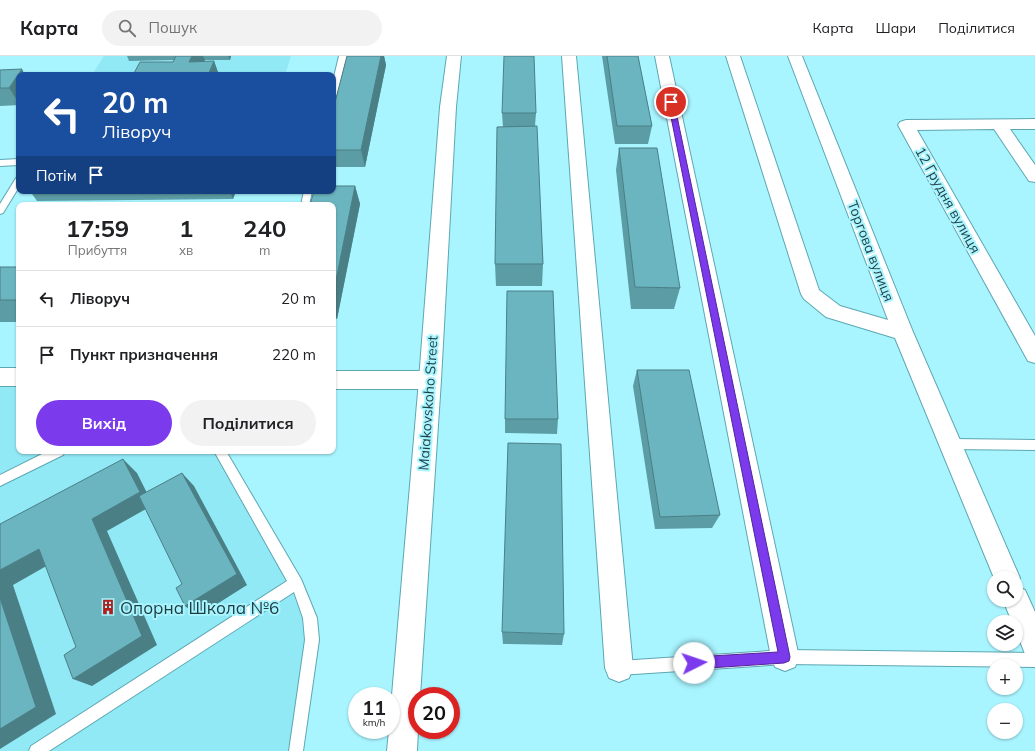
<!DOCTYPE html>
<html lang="uk">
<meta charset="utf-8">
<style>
:root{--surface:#fff;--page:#f2f2f2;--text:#202124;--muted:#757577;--line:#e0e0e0;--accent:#7c3aed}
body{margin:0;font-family:Mulish,sans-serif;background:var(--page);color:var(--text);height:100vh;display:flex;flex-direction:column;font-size:15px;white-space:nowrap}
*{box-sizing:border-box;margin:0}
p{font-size:13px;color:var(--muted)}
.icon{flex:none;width:22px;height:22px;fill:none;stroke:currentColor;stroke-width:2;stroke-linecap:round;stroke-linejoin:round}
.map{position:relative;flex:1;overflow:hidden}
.side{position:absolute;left:16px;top:146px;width:320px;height:252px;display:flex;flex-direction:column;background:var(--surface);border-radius:8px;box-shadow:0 1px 3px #0004}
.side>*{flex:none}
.banner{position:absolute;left:16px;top:16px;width:320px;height:122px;border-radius:8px;box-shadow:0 1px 3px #0004;background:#1a4fa0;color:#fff;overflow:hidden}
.controls{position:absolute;left:987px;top:515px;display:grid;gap:8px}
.controls a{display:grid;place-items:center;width:36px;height:36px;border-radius:50%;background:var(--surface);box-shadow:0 1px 3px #0004;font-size:20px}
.speed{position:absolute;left:348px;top:631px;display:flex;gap:8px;font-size:20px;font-weight:700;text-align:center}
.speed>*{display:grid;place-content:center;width:52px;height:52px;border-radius:50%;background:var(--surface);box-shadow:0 1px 3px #0004;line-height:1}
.speed small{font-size:10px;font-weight:400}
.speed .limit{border:6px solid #d22;background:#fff;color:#111}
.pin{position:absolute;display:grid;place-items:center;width:34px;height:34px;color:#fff;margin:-17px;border:2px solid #fff;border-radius:50%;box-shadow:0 1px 4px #0007}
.me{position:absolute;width:44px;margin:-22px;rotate:86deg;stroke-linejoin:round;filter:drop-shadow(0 0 3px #0008)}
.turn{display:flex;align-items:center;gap:14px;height:84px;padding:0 20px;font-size:18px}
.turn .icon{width:52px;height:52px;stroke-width:2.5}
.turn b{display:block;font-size:28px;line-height:34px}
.then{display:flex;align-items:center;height:38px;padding:0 20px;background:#0003;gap:8px;font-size:15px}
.eta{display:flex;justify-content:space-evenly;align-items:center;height:68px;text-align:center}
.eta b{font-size:24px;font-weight:700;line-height:28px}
.button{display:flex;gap:8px;margin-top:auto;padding:8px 20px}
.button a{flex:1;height:46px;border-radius:24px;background:var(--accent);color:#fff;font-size:16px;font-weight:700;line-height:46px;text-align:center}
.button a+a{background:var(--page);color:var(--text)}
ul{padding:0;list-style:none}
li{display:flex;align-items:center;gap:12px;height:56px;padding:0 20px;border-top:1px solid var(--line)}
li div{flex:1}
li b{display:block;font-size:15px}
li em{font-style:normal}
header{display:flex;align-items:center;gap:24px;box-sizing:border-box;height:56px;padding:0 20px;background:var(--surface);border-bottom:1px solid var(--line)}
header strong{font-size:19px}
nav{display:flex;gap:22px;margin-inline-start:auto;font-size:14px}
.search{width:280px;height:36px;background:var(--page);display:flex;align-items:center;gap:10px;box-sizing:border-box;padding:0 14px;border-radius:22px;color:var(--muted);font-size:15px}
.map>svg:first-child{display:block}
.built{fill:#92e9f6}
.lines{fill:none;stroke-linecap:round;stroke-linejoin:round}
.service-casing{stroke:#5da7b2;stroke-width:2}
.minor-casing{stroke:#5da7b2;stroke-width:2}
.secondary-casing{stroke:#5da7b2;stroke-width:2}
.service{fill:#fff;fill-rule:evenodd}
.minor{fill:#fff;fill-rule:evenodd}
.secondary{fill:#fff;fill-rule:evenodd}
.wall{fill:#5c9ca5}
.shaded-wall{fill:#4b7f86}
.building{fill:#6bb5c0;stroke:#4b7f86}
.route{fill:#7c3aed;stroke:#51269a}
.labels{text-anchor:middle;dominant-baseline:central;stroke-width:4;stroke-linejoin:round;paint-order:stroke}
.street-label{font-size:14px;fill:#1e3d41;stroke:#a8f4ff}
.near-poi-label{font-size:17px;fill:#1e3d41;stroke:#a8f4ff;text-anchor:start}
</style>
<header>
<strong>Карта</strong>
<div class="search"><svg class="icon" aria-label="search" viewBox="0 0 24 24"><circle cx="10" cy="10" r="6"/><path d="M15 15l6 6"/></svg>Пошук</div>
<nav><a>Карта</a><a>Шари</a><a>Поділитися</a></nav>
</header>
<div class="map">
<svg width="1035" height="695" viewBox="0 0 1035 695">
<rect width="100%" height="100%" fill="#a8f4ff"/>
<path class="built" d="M104,0H291L285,19H92Z
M0,323L19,324V395H220L310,562L296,695H0Z"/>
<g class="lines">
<defs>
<path id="service" d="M339,0H347L337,39L333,41V25Z
M19,103V109L0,110V104Z
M19,121V131L3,157L0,158V148L16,122Z
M304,135H312L309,149H301Z
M951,383L1035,384V394L951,393L947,391L945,388L947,385Z
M48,395H65L63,399L0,430V419Z
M214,395H226L301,523L317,562L319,584L303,695H289L305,584L303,562L294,536L49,695H29L31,690L287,525Z
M785,594L1035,597V611L785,608L619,619L614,617L612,612L614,607L619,605Z"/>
<path id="minor" d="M562,0H576L633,612L629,622L619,626L609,622L605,612Z
M655,0H669L799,601L795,611L785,615L775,611L771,601Z
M726,0H740L819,234L840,250L888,264L788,0H802L913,276L1020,522L1016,530L1025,534L1035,556V602L1025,598L1016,575V566H1012L1003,544H1016V522H994L895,282L826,261L804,243L801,238Z
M1035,63V73H1010L1035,109V126L1029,125L994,73L917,74L1035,280V307L1028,305L898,69L900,66L906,64Z
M0,312H19V330H0Z
M333,315H430L438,318L441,324L438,330L430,333H333Z"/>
<path id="secondary" d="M447,0H461L456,51L441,324L420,640H417L418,674L417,695H387L389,674H391V651L419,324L440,51Z"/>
</defs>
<use href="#service" class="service-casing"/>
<use href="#minor" class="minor-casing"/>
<use href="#secondary" class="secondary-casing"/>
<use href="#service" class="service"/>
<use href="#minor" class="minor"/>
<use href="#secondary" class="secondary"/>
</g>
<path class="wall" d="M127,0H231L230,4H205L204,6L214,5L219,19H133L173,6L174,4L129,5Z
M347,0H384L386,9L365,111H333V54Z
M602,0H638L652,70L648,88H615Z
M0,14L19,19V49L0,50Z
M502,57H536L535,70L543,208L542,230H496L495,208L503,71Z
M619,92L680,232L674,253H631L616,114Z
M355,130L360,148L337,263H333V149Z
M30,135H236L233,143L37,145Z
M0,211H19V266H0Z
M637,314L720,459L712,472L655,473L633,330Z
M505,363H558L557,378L505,377Z
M502,576L564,578L562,589L503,588Z"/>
<path class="shaded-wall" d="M192,0H203L205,4L198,19L189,6Z
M228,0H231L230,4Z
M381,0H384L386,9L365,111L361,94Z
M214,5L219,19H208Z
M22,13L25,19H19V47L9,32Z
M355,130L360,148L337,263L333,251V239Z
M230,135H236L233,143Z
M123,403L137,417L153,449L107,475L157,589L92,630L73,623L92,463Z
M182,417L194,430L247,529L198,560L185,550Z
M39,493L57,504L13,529L56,658L0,693V514Z"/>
<path class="building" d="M176,0H192L189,6L214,5L208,19H133L140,6H173Z
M347,0H381L361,94H333V54Z
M504,0H534L536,57H502Z
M607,0H638L652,70H617Z
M22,13L9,32H0V14Z
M537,70L543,208H495L497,71Z
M619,92H657L680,232L635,231Z
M333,130H355L333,239V149H310L314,135H333Z
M0,211H19V244H0Z
M507,235H553L558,363H505Z
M637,314H689L720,459L660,461Z
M508,387L561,388L564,578L502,576Z
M123,403L140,436L92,463L142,580L73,623L64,599L76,591L39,493L0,514V468Z
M182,417L237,518L185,550L176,532L182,528L139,440Z
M0,542L36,651L0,673Z"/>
<path class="route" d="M671,44L674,46L790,601L789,605L784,607L694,613L690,611L689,607L690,603L694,601L778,596L668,46Z"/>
<defs>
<symbol id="building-bare" viewBox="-9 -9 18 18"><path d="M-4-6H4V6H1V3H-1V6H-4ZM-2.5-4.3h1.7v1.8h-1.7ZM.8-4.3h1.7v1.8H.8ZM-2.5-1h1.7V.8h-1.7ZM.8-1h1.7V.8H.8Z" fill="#af1f1c" stroke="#a8f4ff" stroke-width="2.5" paint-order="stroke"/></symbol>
</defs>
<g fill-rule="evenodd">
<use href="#building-bare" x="97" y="540" width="22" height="22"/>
</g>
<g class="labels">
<g class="street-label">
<text transform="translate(948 144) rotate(61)">12 Грудня вулиця</text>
<text transform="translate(871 195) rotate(69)">Торгова вулиця</text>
<text transform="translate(428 347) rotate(-86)">Maiakovskoho Street</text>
</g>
<g class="near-poi-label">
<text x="120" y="551">Опорна Школа №6</text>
</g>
</g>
</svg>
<div class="controls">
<a><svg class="icon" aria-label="search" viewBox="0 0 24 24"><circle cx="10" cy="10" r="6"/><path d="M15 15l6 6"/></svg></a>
<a><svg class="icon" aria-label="layers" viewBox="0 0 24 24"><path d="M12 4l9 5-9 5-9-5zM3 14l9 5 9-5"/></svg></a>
<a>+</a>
<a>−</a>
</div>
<div class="speed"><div>11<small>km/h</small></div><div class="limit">20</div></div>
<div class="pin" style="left:671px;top:46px;background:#d93025"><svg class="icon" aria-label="arrive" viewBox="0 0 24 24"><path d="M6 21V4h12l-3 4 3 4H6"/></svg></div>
<svg class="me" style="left:694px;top:607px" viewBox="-20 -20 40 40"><circle r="19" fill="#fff"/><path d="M0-13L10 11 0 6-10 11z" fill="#7c3aed"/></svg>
<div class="banner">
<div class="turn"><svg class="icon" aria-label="left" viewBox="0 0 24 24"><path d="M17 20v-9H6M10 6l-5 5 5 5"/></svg><div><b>20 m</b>Ліворуч</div></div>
<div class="then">Потім<svg class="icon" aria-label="arrive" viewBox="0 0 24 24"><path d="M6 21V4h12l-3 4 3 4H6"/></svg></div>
</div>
<section class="side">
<div class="eta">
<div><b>17:59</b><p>Прибуття</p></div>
<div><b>1</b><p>хв</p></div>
<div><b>240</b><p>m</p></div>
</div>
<ul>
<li><svg class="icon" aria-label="left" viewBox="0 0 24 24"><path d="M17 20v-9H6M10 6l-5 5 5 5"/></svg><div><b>Ліворуч</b></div><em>20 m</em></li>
<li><svg class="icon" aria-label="arrive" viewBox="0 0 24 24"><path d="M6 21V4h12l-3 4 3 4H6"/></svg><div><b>Пункт призначення</b></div><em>220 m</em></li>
</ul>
<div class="button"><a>Вихід</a><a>Поділитися</a></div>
</section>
</div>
